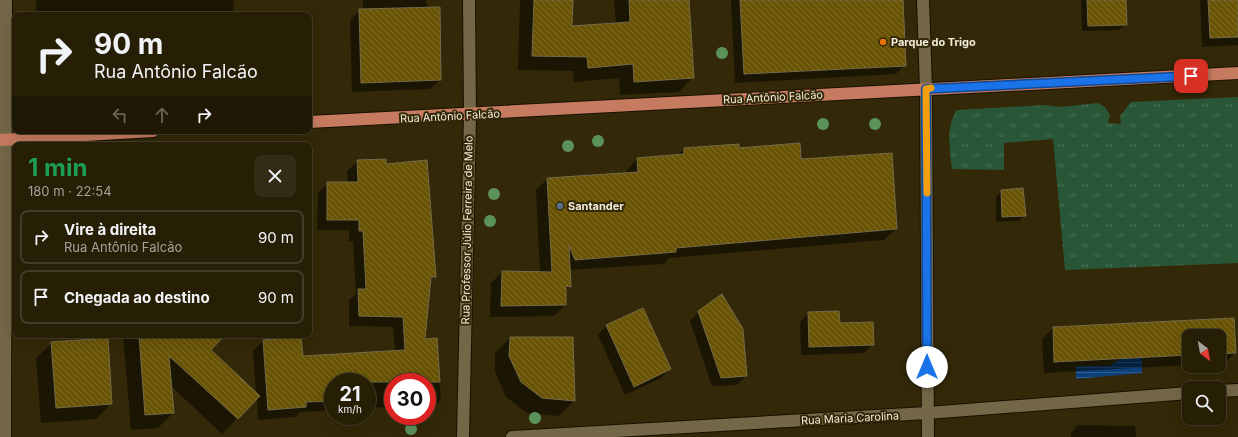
<!DOCTYPE html>
<html lang="pt">
<meta charset="utf-8">
<style>
:root{--surface:#261f06;--page:#322c14;--text:#f1f3f6;--muted:#a4a29b;--line:#423d28}
body{margin:0;font-family:Inter,sans-serif;background:var(--page);color:var(--text);height:100vh;display:flex;flex-direction:column;font-size:15px;white-space:nowrap}
*{box-sizing:border-box;margin:0}
p{font-size:13px;color:var(--muted)}
.icon{flex:none;width:22px;height:22px;fill:none;stroke:currentColor;stroke-width:2;stroke-linecap:round;stroke-linejoin:round}
.map{position:relative;flex:1;overflow:hidden}
.sheet{position:absolute;left:12px;top:142px;width:300px;height:196px;display:flex;flex-direction:column;background:var(--surface);border-radius:8px;box-shadow:0 4px 16px #0002,0 0 0 1px var(--line)}
.sheet>*{flex:none}
.top-card{position:absolute;left:12px;top:12px;width:300px;height:122px;border-radius:8px;box-shadow:0 4px 16px #0002,0 0 0 1px var(--line);background:#261f06;color:var(--text);overflow:hidden}
.needle{width:26px;rotate:149deg}
.fabs{position:absolute;left:1182px;top:329px;display:grid;gap:8px}
.fabs a{display:grid;place-items:center;width:44px;height:44px;border-radius:8px;background:var(--surface);box-shadow:0 4px 16px #0002,0 0 0 1px var(--line);font-size:20px}
.speed{position:absolute;left:324px;top:373px;display:flex;gap:8px;font-size:20px;font-weight:700;text-align:center}
.speed>*{display:grid;place-content:center;width:52px;height:52px;border-radius:50%;background:var(--surface);box-shadow:0 4px 16px #0002,0 0 0 1px var(--line);line-height:1}
.speed small{font-size:10px;font-weight:400}
.speed .limit{border:6px solid #d22;background:#fff;color:#111}
.pin{position:absolute;display:grid;place-items:center;width:34px;height:34px;color:#fff;margin:-17px;border-radius:8px;box-shadow:0 2px 6px #0006}
.me{position:absolute;width:44px;margin:-22px;rotate:0deg;stroke-linejoin:round;filter:drop-shadow(0 0 3px #0008)}
.turn{display:flex;align-items:center;gap:14px;height:84px;padding:0 16px;font-size:18px}
.turn .icon{width:52px;height:52px;stroke-width:2.5}
.turn b{display:block;font-size:28px;line-height:34px}
.lanes{display:flex;align-items:center;height:38px;padding:0 16px;background:#0003;justify-content:center;gap:20px;direction:ltr}
.lanes .off{opacity:.35}
.round{display:grid;place-items:center;flex:none;width:42px;height:42px;border-radius:8px;background:var(--page)}
.overview{display:flex;align-items:center;justify-content:space-between;height:68px;padding:0 16px}
h1{font-size:24px;font-weight:700;line-height:30px;color:#1e9e55}
ul{padding:0;list-style:none}
li{display:flex;align-items:center;gap:12px;height:54px;margin:0 8px 6px;padding:0 8px;border:2px solid var(--line);border-radius:8px}
li div{flex:1}
li b{display:block;font-size:15px}
li em{font-style:normal}
.map>svg:first-child{display:block}
.grass{fill:url(#grass-tufts)}
.water{fill:url(#water-rules)}
.shadow{fill:#0007}
.building{fill:url(#building-back-hatch);stroke:#756a49}
.lines{fill:none;stroke-linecap:round;stroke-linejoin:round}
.minor-casing{stroke:#191100;stroke-width:14}
.major-casing{stroke:#191100;stroke-width:14}
.minor{stroke:#736747;stroke-width:12}
.major{stroke:#c67b60;stroke-width:12}
.tree{fill:#5b925a}
.route-casing{stroke:#114b97;stroke-width:10}
.route{stroke:#1a73e8;stroke-width:7}
.slow{stroke:#f59e0b;stroke-width:7}
.food-dot{fill:#e8710a;stroke:#332908;stroke-width:1.5}
.service-dot{fill:#5c6f8a;stroke:#332908;stroke-width:1.5}
.labels{text-anchor:middle;dominant-baseline:central;stroke-width:4;stroke-linejoin:round;paint-order:stroke}
.poi-label{font-size:11px;font-weight:bold;fill:#f3eddb;stroke:#332908;text-anchor:start}
.street-label{font-size:11px;fill:#f3eddb;stroke:#332908}
</style>
<div class="map">
<svg width="1238" height="437" viewBox="0 0 1238 437">
<defs>
<pattern id="grass-tufts" width="24" height="20" patternUnits="userSpaceOnUse"><rect width="24" height="20" fill="#2a5638"/><path d="M3 7l-1-3M5 7V3M7 7l1-3M15 17l-1-3M17 17v-4M19 17l1-3" fill="none" stroke="#496f54"/></pattern>
<pattern id="water-rules" width="6" height="5" patternUnits="userSpaceOnUse"><rect width="6" height="5" fill="#0c407b"/><path d="M0 2.5h6" fill="none" stroke="#305c8d"/></pattern>
<pattern id="building-back-hatch" width="6" height="6" patternUnits="userSpaceOnUse"><rect width="6" height="6" fill="#695405"/><path d="M-1 5l2 2M0 0l6 6M5-1l2 2" fill="none" stroke="#7f6d29"/></pattern>
</defs>
<rect width="100%" height="100%" fill="#332908"/>
<path class="grass" d="M1238,97V263L1065,270L1053,139L1004,143V170L952,169C950,150 945,127 957,110L1045,105L1060,107L1098,103L1105,107L1110,115L1108,123L1121,124L1120,116L1131,102Z"/>
<path class="water" d="M1142,358V373L1076,379V366H1110L1120,359Z"/>
<path class="shadow" d="M36,0H233L234,15H36Z
M363,0H426L440,80L430,89L352,92L350,20L360,10H363Z
M520,0H572L571,28L616,24L614,0H688L693,77L679,92L620,95L619,78L574,82L573,71L518,70Z
M731,0H902L905,65L896,74L735,83Z
M1081,0H1125L1126,24L1119,30L1082,31Z
M1200,0H1238V45L1202,47Z
M684,149H738L800,160L896,229L884,240L669,258L664,264L569,270L570,286L565,291V305L554,316L490,317L491,283L502,272H540L536,190L547,179L626,174V171L637,159L677,156Z
M358,161L385,165L435,276L430,281L424,340L436,339L441,400L431,410L427,411V382H393V407L367,408V382H333V410L300,412L295,417L258,420L257,398L222,434L171,386L173,413L158,428L131,430L123,335H224L210,350L256,393L253,351L263,341L300,338L302,357L395,352L393,327L349,326V300L356,294L353,241H349V230H317L318,193L328,183H348L347,171Z
M1002,191L1025,215L1019,221L996,222V197Z
M642,309L670,369L661,378L625,395L598,335L606,326Z
M699,312L746,376L737,385L712,386L690,321Z
M809,313L839,324L873,344L864,353L801,355L800,322Z
M1233,319L1235,353L1224,363L1219,364V336H1189V365L1044,373L1042,339L1053,328Z
M510,338H572L574,401L559,416L527,413L506,397L495,372V353Z
M52,343L111,404L96,419L41,423L36,358Z
M1078,425L1135,426L1136,437H1071V433Z"/>
<path class="building" d="M534,0H573L572,26L630,22L629,0H689L694,78L634,82L633,64L588,68L587,57L532,56Z
M740,0H903L906,66L744,74Z
M1087,0H1126L1127,25L1088,26Z
M1208,0H1238V37L1210,38Z
M440,7L441,80L361,83L359,9Z
M800,143L801,159L892,153L897,229L676,248V252L575,260L569,246L571,287L566,286V305L501,306L502,271L552,272L547,178L638,172L637,158L684,154V148L739,144V148Z
M386,159V164L427,160L436,277H431L425,339L437,338L440,382H333V401L306,402V407L268,410L263,340L301,337L303,356L405,350L403,317L359,316L358,289H366L363,231H359V220H327V182H358L357,160Z
M1023,188L1026,216L1002,217L1001,190Z
M722,294L743,329L747,376L721,378L698,311Z
M643,308L671,369L634,387L606,325Z
M839,311L840,323L873,322L874,345L809,347L808,312Z
M1234,318L1236,353L1219,354V336H1189V355L1054,362L1053,327Z
M139,335H225L211,350L260,396L238,419L169,356L174,413L145,415Z
M510,337H573L575,401L542,398L521,382L509,356Z
M108,338L112,404L56,408L51,342Z"/>
<g class="lines">
<defs>
<path id="minor" d="M923,0L926,89L928,437
M1219,391L1238,390
M5,437L6,0
M463,437L470,115L469,0
M512,437L927,413L1189,393"/>
<path id="major" d="M309,122L1238,73
M0,140L153,131"/>
</defs>
<use href="#minor" class="minor-casing"/>
<use href="#major" class="major-casing"/>
<use href="#minor" class="minor"/>
<use href="#major" class="major"/>
</g>
<g class="tree">
<circle cx="722" cy="53" r="6"/>
<circle cx="823" cy="124" r="6"/>
<circle cx="875" cy="124" r="6"/>
<circle cx="598" cy="141" r="6"/>
<circle cx="568" cy="146" r="6"/>
<circle cx="494" cy="194" r="6"/>
<circle cx="490" cy="221" r="6"/>
<circle cx="535" cy="418" r="6"/>
<circle cx="411" cy="429" r="6"/>
</g>
<g class="lines">
<defs>
<path id="route" d="M927,367L926,89L1191,76"/>
</defs>
<use href="#route" class="route-casing"/>
<use href="#route" class="route"/>
<path class="slow" d="M927,193L926,89L931,88"/>
</g>
<circle class="food-dot" cx="883" cy="42" r="4"/>
<circle class="service-dot" cx="560" cy="206" r="4"/>
<g class="labels">
<g class="poi-label">
<text x="891" y="42">Parque do Trigo</text>
<text x="568" y="206">Santander</text>
</g>
<g class="street-label">
<text transform="translate(773 97) rotate(-3)">Rua Antônio Falcão</text>
<text transform="translate(450 116) rotate(-3)">Rua Antônio Falcão</text>
<text transform="translate(467 230) rotate(-89)">Rua Professor Júlio Ferreira de Melo</text>
<text transform="translate(850 418) rotate(-3)">Rua Maria Carolina</text>
</g>
</g>
</svg>
<div class="fabs">
<a><svg class="needle" viewBox="-14 -14 28 28"><path d="M0-13l5 13h-10z" fill="#e53935"/><path d="M0 13l5-13h-10z" fill="#a4a29b"/></svg></a>
<a><svg class="icon" aria-label="search" viewBox="0 0 24 24"><circle cx="10" cy="10" r="6"/><path d="M15 15l6 6"/></svg></a>
</div>
<div class="speed"><div>21<small>km/h</small></div><div class="limit">30</div></div>
<div class="pin" style="left:1191px;top:76px;background:#d93025"><svg class="icon" aria-label="arrive" viewBox="0 0 24 24"><path d="M6 21V4h12l-3 4 3 4H6"/></svg></div>
<svg class="me" style="left:927px;top:367px" viewBox="-20 -20 40 40"><circle r="19" fill="#fff"/><path d="M0-13L10 11 0 6-10 11z" fill="#1a73e8"/></svg>
<div class="top-card">
<div class="turn"><svg class="icon" aria-label="right" viewBox="0 0 24 24"><path d="M7 20v-9h11M14 6l5 5-5 5"/></svg><div><b>90 m</b>Rua Antônio Falcão</div></div>
<div class="lanes"><svg class="icon off" aria-label="left" viewBox="0 0 24 24"><path d="M17 20v-9H6M10 6l-5 5 5 5"/></svg><svg class="icon off" aria-label="ahead" viewBox="0 0 24 24"><path d="M12 20V5M6 11l6-6 6 6"/></svg><svg class="icon" aria-label="right" viewBox="0 0 24 24"><path d="M7 20v-9h11M14 6l5 5-5 5"/></svg></div>
</div>
<section class="sheet">
<div class="overview"><div><h1>1 min</h1><p>180 m · 22:54</p></div><a class="round"><svg class="icon" aria-label="close" viewBox="0 0 24 24"><path d="M6 6l12 12M18 6L6 18"/></svg></a></div>
<ul>
<li><svg class="icon" aria-label="right" viewBox="0 0 24 24"><path d="M7 20v-9h11M14 6l5 5-5 5"/></svg><div><b>Vire à direita</b><p>Rua Antônio Falcão</p></div><em>90 m</em></li>
<li><svg class="icon" aria-label="arrive" viewBox="0 0 24 24"><path d="M6 21V4h12l-3 4 3 4H6"/></svg><div><b>Chegada ao destino</b></div><em>90 m</em></li>
</ul>
</section>
</div>
